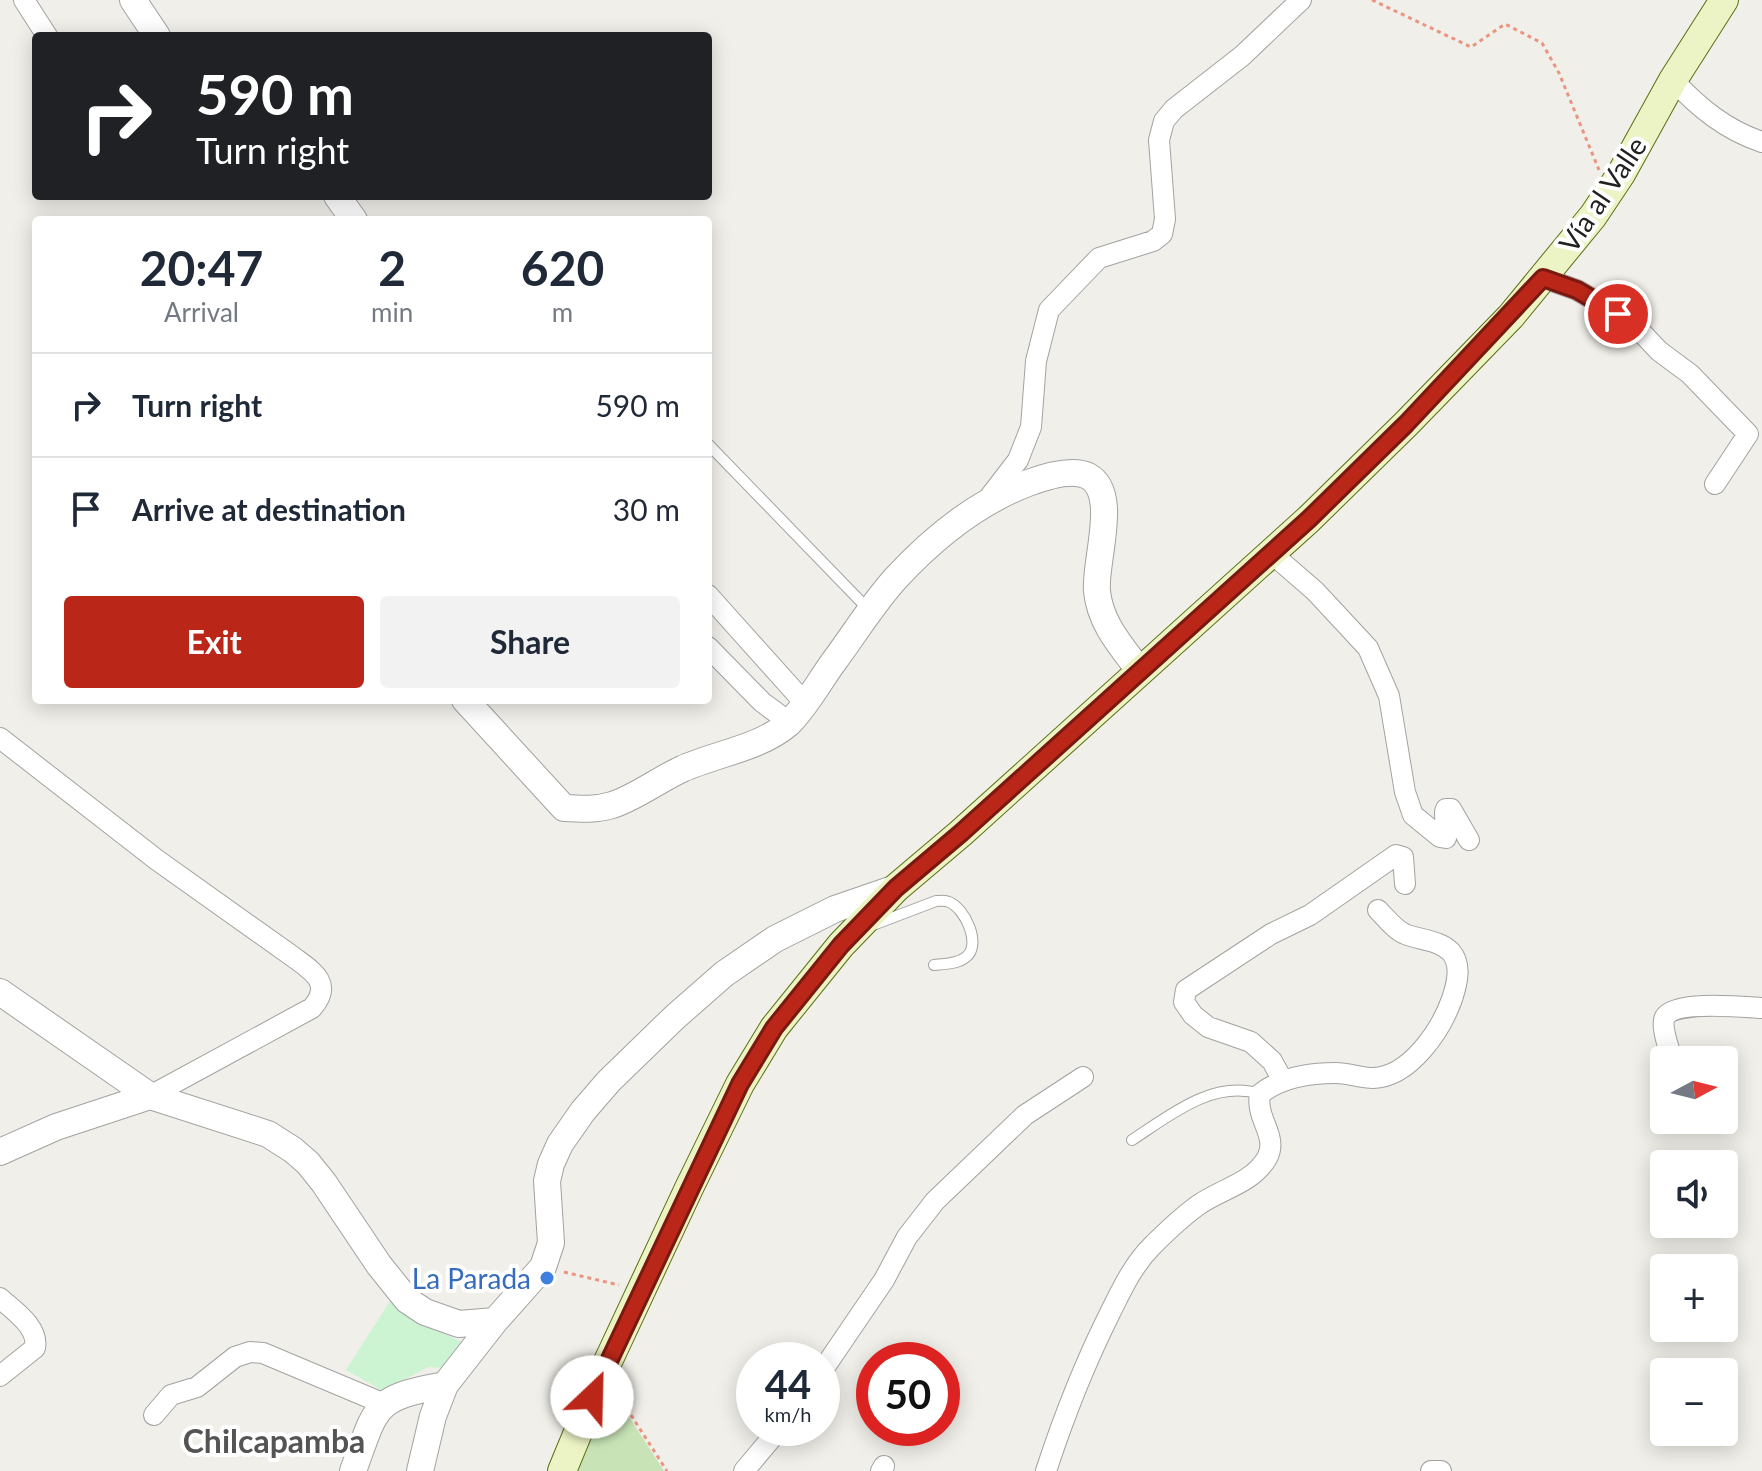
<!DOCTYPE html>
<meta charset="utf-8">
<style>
:root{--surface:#fff;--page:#f2f2f3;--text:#1f2937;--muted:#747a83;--line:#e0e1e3;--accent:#ba2718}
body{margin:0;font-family:Lato,sans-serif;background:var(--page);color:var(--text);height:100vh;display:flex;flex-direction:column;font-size:30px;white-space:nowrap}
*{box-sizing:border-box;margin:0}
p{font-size:26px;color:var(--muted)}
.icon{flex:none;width:44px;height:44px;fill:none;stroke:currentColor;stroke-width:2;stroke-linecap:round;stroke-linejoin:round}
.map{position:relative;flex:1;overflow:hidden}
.drawer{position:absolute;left:32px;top:216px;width:680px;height:488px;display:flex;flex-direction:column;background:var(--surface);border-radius:8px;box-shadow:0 4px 20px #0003}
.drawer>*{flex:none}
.guide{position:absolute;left:32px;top:32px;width:680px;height:168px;border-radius:8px;box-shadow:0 4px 20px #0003;background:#202124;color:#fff;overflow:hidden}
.needle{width:52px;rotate:83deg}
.buttons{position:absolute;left:1650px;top:1046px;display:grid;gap:16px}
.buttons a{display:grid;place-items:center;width:88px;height:88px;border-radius:8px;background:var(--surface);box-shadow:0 4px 20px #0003;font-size:40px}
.speed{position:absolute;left:736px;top:1342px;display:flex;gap:16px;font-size:40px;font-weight:700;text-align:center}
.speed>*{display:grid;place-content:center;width:104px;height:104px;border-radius:50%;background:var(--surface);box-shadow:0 4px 20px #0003;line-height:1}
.speed small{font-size:20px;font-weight:400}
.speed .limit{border:12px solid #d22;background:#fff;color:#111}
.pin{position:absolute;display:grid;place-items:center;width:68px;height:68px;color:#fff;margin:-34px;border:4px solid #fff;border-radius:50%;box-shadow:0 2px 8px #0007}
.me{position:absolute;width:88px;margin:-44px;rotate:24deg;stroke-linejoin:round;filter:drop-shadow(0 0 6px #0008)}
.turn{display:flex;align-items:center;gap:28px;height:168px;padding:0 32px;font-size:36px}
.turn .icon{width:104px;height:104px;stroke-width:2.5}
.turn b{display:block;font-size:56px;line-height:68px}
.eta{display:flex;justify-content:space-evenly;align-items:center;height:136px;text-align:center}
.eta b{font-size:48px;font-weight:700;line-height:56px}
.action{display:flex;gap:16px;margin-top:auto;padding:16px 32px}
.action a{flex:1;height:92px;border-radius:8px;background:var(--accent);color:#fff;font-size:32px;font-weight:700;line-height:92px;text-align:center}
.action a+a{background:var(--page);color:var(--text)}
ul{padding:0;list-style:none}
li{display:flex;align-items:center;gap:24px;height:104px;padding:0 32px;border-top:2px solid var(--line)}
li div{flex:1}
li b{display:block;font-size:30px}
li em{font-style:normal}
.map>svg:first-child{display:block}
.grass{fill:#c8e4b6}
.park{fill:#ccf4d3}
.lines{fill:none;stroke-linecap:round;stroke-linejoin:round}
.service-casing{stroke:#a2a2a2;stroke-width:12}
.minor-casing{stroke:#a2a2a2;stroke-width:22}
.tertiary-casing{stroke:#a2a2a2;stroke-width:28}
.secondary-casing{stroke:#5b6e13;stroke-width:30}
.path{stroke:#ea9580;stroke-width:3;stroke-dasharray:4 4;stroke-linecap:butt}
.service{stroke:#fff;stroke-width:10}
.minor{stroke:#fff;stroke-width:20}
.tertiary{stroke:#fff;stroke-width:26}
.secondary{stroke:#ecf3c4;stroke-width:28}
.route-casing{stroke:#791910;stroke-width:20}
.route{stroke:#ba2718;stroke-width:14}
.shop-dot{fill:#3f7fe0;stroke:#fff;stroke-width:3}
.labels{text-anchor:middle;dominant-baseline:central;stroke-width:8;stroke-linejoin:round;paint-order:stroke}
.street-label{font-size:28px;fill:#212121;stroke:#fff}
.shop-label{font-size:28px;fill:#366cbe;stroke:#fff;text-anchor:end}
.quarter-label{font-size:32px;font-weight:bold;fill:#545454;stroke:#fff}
</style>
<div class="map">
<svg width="1762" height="1471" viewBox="0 0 1762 1471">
<rect width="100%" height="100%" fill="#f0efe9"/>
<path class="grass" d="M613,1392L664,1471H573Z"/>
<path class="park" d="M392,1298L428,1326L462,1342L443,1368L428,1367L383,1391L346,1370Z"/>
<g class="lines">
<defs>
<path id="service" d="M708,444L868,609
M873,925L936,901C940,901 945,900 949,902C965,908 982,945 966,957C958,964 944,964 934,965
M1132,1140C1169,1116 1213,1079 1260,1094"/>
<path id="minor" d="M24,0L47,36
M1673,80C1699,108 1726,130 1762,142
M1543,278L1577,290L1618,314L1642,333L1659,351L1690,374L1748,434L1715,484
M988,499L1018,460L1031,427L1036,361L1049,310L1099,258L1153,241L1162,234L1165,219L1159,140L1164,121L1174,109L1242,56L1301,0
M1270,552L1315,591L1368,648L1389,696L1405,792L1413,815L1440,837L1446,838L1445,812L1446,809H1451L1469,840
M708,595L804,702
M708,647L762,702L789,722
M0,738L157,860L292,956C312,971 334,983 312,1008L150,1096
M1672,1060C1670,1050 1660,1027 1665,1017C1675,1000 1744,1007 1762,1008
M1283,1081L1272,1061L1251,1042L1208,1027L1193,1015L1184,1002L1186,990L1271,934L1310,915L1396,855L1403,857L1405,884
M0,1298C14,1311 39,1327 35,1348L0,1376
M822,1371L884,1280L907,1237L935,1201L1025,1115L1083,1077
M154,1415L171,1395L197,1387L235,1357L250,1352L263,1353L382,1403
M744,1471L780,1428
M881,1471L884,1466
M1046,1471C1064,1416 1084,1365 1110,1313C1122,1289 1133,1265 1152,1246C1166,1232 1182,1217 1197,1206C1220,1189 1252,1184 1267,1158C1279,1136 1255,1119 1260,1094C1280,1078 1310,1073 1336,1073C1348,1073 1361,1078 1373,1078C1410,1077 1441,1030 1452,999C1457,984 1462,965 1451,952C1440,940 1419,940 1405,934C1395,930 1386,918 1378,910
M1431,1471H1441"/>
<path id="tertiary" d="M133,0L157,36
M337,196L354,220
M465,700L564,808C581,809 596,810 612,805C633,799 660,779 682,769C715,754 760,748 788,724C806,707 820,680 835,660C855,633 874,602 896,578C933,538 978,502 1028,483C1044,477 1072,468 1088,476C1120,493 1094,562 1097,591C1100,623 1121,646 1139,670
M0,992L150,1096L268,1134L293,1150L308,1163L324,1183L379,1265L407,1300L425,1312L459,1324L495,1321
M0,1152L56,1127L150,1096
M353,1471C377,1406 372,1398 445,1385
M420,1471L433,1416L445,1385L495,1321L543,1267L551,1243L547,1181L551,1164L560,1144L583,1111L609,1081L675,1017L724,974L775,939L835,909L896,888"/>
<path id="secondary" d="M562,1471L603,1372L690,1186L740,1084L774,1028L841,945L896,888L961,833L1309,519L1406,424L1511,316L1593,216L1621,174L1673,80L1724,0"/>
</defs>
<use href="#service" class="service-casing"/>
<use href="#minor" class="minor-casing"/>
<use href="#tertiary" class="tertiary-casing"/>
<use href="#secondary" class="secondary-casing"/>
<path class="path" d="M1372,0L1471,47L1505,24L1542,43L1559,73L1599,170
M564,1272L619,1285
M618,1395L667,1471"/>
<use href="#service" class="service"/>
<use href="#minor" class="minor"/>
<use href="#tertiary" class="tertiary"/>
<use href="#secondary" class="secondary"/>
</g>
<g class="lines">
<defs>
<path id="route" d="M592,1397L740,1084L774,1028L841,945L896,888L961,833L1309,519L1406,424L1543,278L1577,290L1618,314"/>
</defs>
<use href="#route" class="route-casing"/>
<use href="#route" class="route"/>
</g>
<circle class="shop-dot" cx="547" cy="1278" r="8"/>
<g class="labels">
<g class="street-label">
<text transform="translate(1602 194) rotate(-56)">Vía al Valle</text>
</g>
<g class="shop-label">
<text x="531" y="1278">La Parada</text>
</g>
<g class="quarter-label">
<text x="274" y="1440">Chilcapamba</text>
</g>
</g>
</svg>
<div class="buttons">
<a><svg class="needle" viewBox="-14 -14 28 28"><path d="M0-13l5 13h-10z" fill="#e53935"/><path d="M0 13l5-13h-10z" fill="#747a83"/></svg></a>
<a><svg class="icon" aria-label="sound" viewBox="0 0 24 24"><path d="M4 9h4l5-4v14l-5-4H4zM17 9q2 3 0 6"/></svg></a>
<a>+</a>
<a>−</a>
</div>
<div class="speed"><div>44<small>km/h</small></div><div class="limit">50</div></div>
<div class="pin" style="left:1618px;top:314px;background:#d93025"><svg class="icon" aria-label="arrive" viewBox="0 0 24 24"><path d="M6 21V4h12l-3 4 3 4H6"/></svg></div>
<svg class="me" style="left:592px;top:1397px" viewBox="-20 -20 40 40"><circle r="19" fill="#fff"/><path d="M0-13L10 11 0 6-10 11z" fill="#ba2718"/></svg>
<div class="guide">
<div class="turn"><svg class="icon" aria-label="right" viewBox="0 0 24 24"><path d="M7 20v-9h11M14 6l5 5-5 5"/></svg><div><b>590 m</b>Turn right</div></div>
</div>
<section class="drawer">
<div class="eta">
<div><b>20:47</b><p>Arrival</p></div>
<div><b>2</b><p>min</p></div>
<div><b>620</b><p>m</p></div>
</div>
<ul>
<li><svg class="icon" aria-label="right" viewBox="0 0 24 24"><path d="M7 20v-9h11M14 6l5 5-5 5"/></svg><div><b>Turn right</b></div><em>590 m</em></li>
<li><svg class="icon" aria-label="arrive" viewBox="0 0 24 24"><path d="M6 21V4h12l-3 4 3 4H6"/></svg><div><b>Arrive at destination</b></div><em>30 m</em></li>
</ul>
<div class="action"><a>Exit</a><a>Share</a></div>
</section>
</div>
